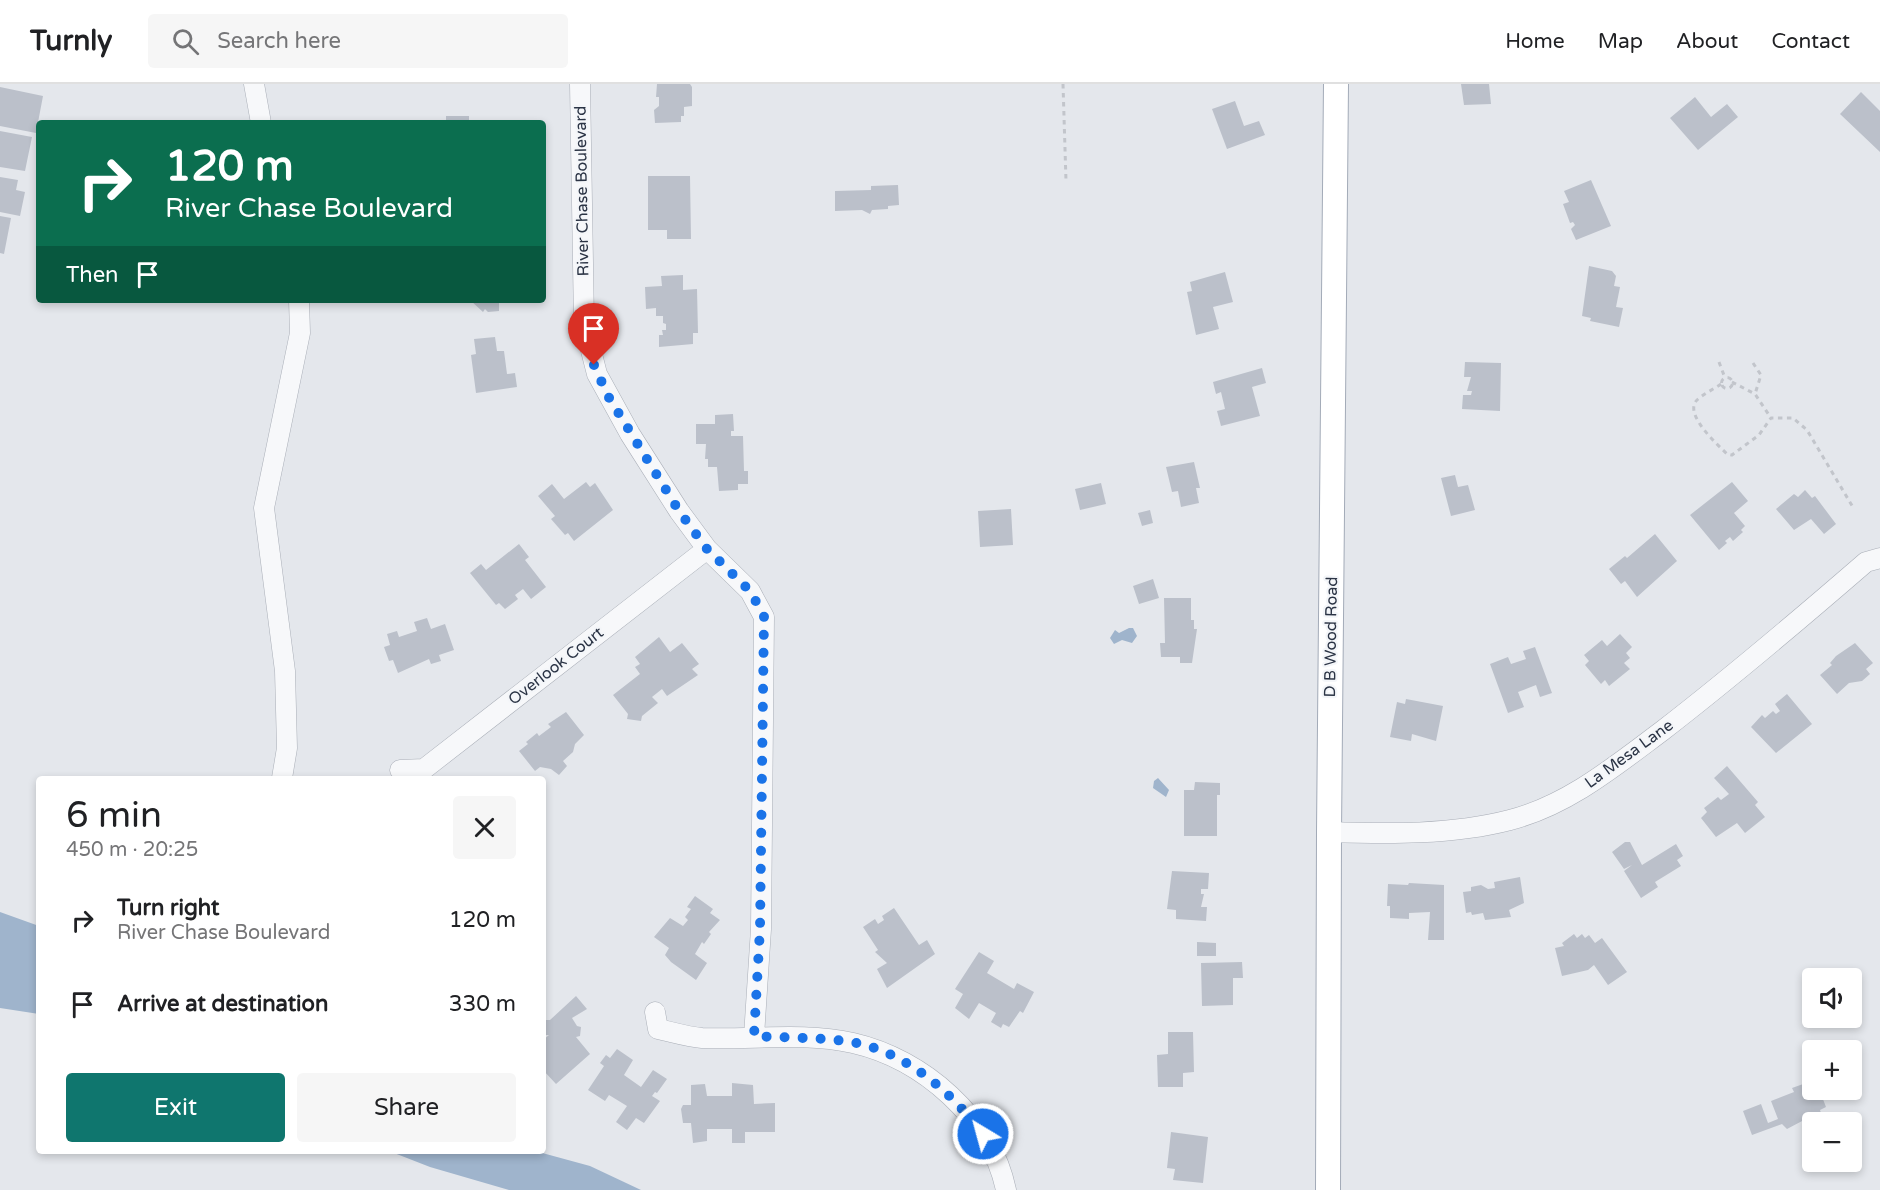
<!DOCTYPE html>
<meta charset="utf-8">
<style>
:root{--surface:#fff;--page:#f6f6f6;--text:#202124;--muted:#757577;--line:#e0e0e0;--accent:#0f766e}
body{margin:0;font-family:"Varela Round",sans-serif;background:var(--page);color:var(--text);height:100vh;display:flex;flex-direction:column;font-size:22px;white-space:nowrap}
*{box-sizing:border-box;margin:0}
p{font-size:20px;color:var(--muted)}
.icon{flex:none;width:33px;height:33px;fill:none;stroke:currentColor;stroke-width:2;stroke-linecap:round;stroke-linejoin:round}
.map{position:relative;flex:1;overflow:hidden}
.sheet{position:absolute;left:36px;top:692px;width:510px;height:378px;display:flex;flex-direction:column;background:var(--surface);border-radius:6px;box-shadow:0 3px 9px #0003}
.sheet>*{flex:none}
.banner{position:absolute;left:36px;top:36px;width:510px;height:183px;border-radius:6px;box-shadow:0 3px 9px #0003;background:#0b6e4f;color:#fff;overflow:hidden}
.fabs{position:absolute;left:1802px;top:884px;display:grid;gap:12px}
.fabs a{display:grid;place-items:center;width:60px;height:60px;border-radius:6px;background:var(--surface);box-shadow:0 3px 9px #0003;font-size:30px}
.pin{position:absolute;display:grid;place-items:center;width:51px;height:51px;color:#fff;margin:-62px -26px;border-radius:50% 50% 50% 0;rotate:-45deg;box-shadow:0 0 6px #0007}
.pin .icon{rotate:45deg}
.me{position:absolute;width:66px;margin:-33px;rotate:323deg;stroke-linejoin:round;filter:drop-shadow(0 0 4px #0008)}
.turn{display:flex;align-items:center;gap:21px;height:126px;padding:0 30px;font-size:27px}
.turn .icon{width:78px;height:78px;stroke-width:2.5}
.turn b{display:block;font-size:42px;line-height:51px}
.then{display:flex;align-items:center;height:57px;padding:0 30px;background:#0003;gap:12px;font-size:22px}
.round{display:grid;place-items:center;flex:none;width:63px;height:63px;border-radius:6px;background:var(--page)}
.summary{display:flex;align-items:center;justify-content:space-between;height:102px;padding:0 30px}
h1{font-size:36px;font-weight:600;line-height:45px}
.action{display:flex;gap:12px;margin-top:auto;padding:12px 30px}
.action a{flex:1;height:69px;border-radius:6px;background:var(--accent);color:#fff;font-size:24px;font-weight:600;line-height:69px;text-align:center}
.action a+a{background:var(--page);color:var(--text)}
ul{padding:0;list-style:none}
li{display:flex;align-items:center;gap:18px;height:84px;padding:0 30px}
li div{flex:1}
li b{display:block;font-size:22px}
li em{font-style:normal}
header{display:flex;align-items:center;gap:36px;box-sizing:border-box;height:84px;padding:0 30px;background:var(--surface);border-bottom:2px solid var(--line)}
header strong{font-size:28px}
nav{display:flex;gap:33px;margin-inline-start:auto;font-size:21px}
.search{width:420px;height:54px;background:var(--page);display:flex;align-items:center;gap:15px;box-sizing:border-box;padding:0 21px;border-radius:6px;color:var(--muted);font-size:22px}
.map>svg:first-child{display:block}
.water{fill:#9fb4cc}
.building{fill:#bbc0ca}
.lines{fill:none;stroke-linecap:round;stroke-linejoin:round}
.minor-casing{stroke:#a9aeb7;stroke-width:21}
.major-casing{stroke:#a3abb8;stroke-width:26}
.path{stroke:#c2c5cb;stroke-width:3;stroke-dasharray:4.5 4.5;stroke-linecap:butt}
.minor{stroke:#f7f8fa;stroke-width:20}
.major{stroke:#fff;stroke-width:24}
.route{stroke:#1a73e8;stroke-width:10;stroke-dasharray:0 18}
.labels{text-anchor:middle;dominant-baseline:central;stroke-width:4.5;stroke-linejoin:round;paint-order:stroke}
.street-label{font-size:16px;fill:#2b3445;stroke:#f4f6f9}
</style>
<header>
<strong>Turnly</strong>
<div class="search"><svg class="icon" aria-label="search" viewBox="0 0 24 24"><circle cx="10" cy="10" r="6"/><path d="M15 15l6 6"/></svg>Search here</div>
<nav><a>Home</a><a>Map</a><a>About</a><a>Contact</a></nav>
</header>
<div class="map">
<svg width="1880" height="1106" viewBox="0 0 1880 1106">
<rect width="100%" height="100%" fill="#e4e7ec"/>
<path class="water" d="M1129,544H1133L1137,552L1132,559L1122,556L1114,560L1110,554L1115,546L1119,549Z
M1158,694L1169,706L1166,713L1153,704L1154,697Z
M0,828L39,842V930L0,924Z
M389,1067H535L590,1082L641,1106H509L430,1083Z"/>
<path class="building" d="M657,0H690L692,3V22L684,23V32H681V38L655,39L654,26L659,22V13H656Z
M1461,0H1489L1491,20L1464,21Z
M0,3L43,12L36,49L0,42Z
M1861,8L1880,27V68L1840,30Z
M1695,13L1711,33L1727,20L1738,33L1698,66L1670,34Z
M1235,17L1244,42L1259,37L1265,51L1227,65L1212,25Z
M446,32H469V39H446Z
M0,47L32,53L25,87L0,83Z
M648,92H690L691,155H667V146H648Z
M0,93L18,96L16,106L25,108L20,132L0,128Z
M1591,96L1611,142L1576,156L1571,145L1575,141L1573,138L1570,139L1563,120L1569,118L1564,107Z
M898,101L899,121L888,122V125L872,126L870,130L862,126L835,127V107L871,106V102Z
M0,132L11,134L4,170L0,169Z
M1589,182L1612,187L1616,192L1614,202L1620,203L1616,223L1623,224L1619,243L1590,237L1591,234L1582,232Z
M1225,188L1233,218L1213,223L1219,245L1196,251L1187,208L1192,207L1190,198Z
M683,191V206L697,205L698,249H693V260L659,263V251H663L662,246H666V240L663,239V232H656V224L646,225L645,203L662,202L661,192Z
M470,216H499V227L488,228L485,225L483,228Z
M495,253L497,267H504L507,290L515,289L517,303L476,309L471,271L476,270L474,255Z
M1465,278L1501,279L1500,327L1462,325L1463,311H1471L1472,307H1467L1471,293H1464Z
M1262,284L1266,299L1252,303L1260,332L1221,342L1217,327L1225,325L1221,308L1216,310L1213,298Z
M733,330L734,347H731V352H743L744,387H748V400H738V406L719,407L717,383H708V375H705L706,360H696V340H715V331Z
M1194,378L1200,404H1196L1199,419L1181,423L1178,407L1172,408L1166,383Z
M1455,391L1458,403L1468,401L1475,426L1451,432L1441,394Z
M586,398L590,403L595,399L613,426L574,457L568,449L565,451L551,435L555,432L538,412L552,400L564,415Z
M1732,398L1748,417L1734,429L1745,442L1741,446L1743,448L1733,457L1730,453L1725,457L1727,459L1719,466L1690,431Z
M1101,399L1106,420L1080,426L1075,405Z
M1805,406L1812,414L1815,412L1836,440L1824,450L1811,435L1794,446L1776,425L1794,410L1798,413Z
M1011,425L1013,461L980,463L978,427Z
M1150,426L1153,439L1142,442L1138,429Z
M1655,450L1677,477L1637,513L1625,497L1621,500L1609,485L1625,472L1627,474Z
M519,460L529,473L525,476L546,503L531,515L523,505L515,511L518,515L505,525L499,519L496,521L470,489L481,480L486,486Z
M1153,495L1159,514L1139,520L1133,502Z
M1164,514H1191V536H1194V545H1197L1192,579H1180V573H1161L1160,559H1165Z
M427,534L431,545L445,540L454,566L439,571L441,577L431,580L429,575L398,589L393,576L389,577L384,563L390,561L387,550L397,547L399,553L417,547L414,538Z
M1620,550L1632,563L1626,569L1630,574L1624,579L1630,585L1609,602L1605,596L1601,600L1585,581L1589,577L1584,571L1602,556L1607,562Z
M659,553L670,568L682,559L699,580L692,585L698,591L667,612L662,605L652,613L658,619L642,632L641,637L627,635L628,630L613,611L640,590L635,583L640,580L635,573Z
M1855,559L1873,579L1866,585L1870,590L1862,597L1849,599L1837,610L1820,591L1832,581L1830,579L1836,572Z
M1535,563L1552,609L1540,613L1536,601L1518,608L1524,623L1508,629L1490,580L1508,573L1511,580L1526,575L1523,567Z
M1787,610L1812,640L1776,669L1751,643L1762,631L1765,634L1773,627L1776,630L1780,627L1775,620Z
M1406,615L1443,622L1436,657L1412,650L1411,657L1390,653L1397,618L1405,620Z
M566,628L584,651L575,660L573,668L563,677L567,682L559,691L551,685L540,683L535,687L519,667L528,660L526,658L537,649L539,652L551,643L548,640Z
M1727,682L1758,718L1755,721L1765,733L1745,749L1737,739L1716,753L1701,734L1707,728L1704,724L1718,713L1721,716L1729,710L1714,694Z
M1195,698L1220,699V711H1217V752H1184V706H1194Z
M1625,758H1630L1642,781L1676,760L1683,772L1677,776L1681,782L1655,798L1658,803L1641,814L1624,787L1632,781L1624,785L1612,768Z
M1172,787L1209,789L1208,805H1201V810H1204L1201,823H1207L1206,837L1176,835V826L1167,825Z
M1520,793L1524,819L1509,826L1511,833L1485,836L1483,829L1472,831L1471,828L1466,829L1463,808L1471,807V803L1481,801L1488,805L1495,804L1494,798Z
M1409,799L1444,801V856H1428L1430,828L1409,829V835L1390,834V822H1387L1388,800L1408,801Z
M695,812L713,825L710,829L720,836L709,848L711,850L704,860L702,858L695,870L707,879L696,896L671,878L665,871L669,864L654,853L670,834L683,842L688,836L685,833L691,825L687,823Z
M894,824L919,861L927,856L935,870L887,904L877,885L887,879L875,868L878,866L863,843L875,835L878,840L884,836L882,832Z
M1574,850L1577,854L1582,850L1585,854L1589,851L1595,859L1602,854L1627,888L1608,901L1594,881L1588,886L1562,892L1555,864L1564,862L1562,859Z
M1197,858L1216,859V872H1197Z
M979,868L994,877L987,889L1014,905L1017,899L1034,908L1023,929L1020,927L1009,943L1003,940L1001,944L991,938L996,929L979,919L969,935L955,924L963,910L955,905Z
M1242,878L1243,894H1233V921L1202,922L1201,879Z
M576,912L587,925L572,934L577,942L581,943L580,952L576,953L590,970L556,1000L543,986V956L549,951H543V936H550Z
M1168,948H1193L1194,988L1183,989V1003H1158L1157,971L1168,970Z
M617,965L633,976L624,991L641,1003L653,986L667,995L657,1009L655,1008L652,1012L660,1017L644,1039L636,1034L627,1046L616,1038L627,1022L609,1011L605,1017L588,1006L604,982L600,979L606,971L610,974Z
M732,999L753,1001L754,1020L775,1019V1048H745V1059H732V1045H707V1057L693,1059L691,1039H683L681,1025L683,1021H691V1001L705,1000L707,1012H732Z
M1806,999L1808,1004L1819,1005L1826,1023L1820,1026L1824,1038H1812V1052L1804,1036L1787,1045L1782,1040L1752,1051L1743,1027L1761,1020L1768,1039L1778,1035L1771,1017L1794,1008L1792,1004Z
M1171,1048L1208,1053L1203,1099L1173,1096L1175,1085L1167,1084Z"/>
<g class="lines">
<defs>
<path id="minor" d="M254,0L261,39
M580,0L584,239L597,290L630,350L679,427L707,465L750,507L764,533L761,845L754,952
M400,686L424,685L707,465
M282,694L287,664L285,587L264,424L300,249L299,216
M1329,748C1388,750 1452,751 1510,736C1568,721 1615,682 1662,647C1732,593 1799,536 1866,478L1880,474
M655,928L658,945C672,948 688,953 702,954C752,956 804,948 853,959C923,975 991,1034 1006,1106"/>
<path id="major" d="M1328,1106L1329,748L1336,0"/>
</defs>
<use href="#minor" class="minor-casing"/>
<use href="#major" class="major-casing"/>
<path class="path" d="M1063,0L1066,97
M1719,278L1725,294
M1753,279L1761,291L1755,310
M1721.5 299a5.5 5.5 0 1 1 11 0a5.5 5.5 0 1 1-11 0Z
M1732,298L1755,310L1771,334
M1721,300C1714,305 1703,310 1697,316C1683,330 1718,361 1727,370L1732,371L1759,351L1771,334H1793L1807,346L1854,425"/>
<use href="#minor" class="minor"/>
<use href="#major" class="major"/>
</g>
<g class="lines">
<path class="route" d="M594,281L608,312L679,427L707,465L750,507L764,532L760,845L754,952C786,954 819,953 851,958C905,967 951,1008 983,1050"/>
</g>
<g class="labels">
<g class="street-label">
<text transform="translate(582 107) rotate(-91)">River Chase Boulevard</text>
<text transform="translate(1331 553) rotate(-89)">D B Wood Road</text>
<text transform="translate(556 582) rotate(-38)">Overlook Court</text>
<text transform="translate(1629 670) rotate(-36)">La Mesa Lane</text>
</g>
</g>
</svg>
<div class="fabs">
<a><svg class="icon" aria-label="sound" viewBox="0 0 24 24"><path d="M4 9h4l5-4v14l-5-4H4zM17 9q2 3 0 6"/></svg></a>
<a>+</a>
<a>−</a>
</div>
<div class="pin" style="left:594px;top:281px;background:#d93025"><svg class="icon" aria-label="arrive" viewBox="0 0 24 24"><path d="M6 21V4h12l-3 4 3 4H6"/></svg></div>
<svg class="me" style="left:983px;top:1050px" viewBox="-20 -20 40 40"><circle r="17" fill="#1a73e8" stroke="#fff" stroke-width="3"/><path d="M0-11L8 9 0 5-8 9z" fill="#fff"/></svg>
<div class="banner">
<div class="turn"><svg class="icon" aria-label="right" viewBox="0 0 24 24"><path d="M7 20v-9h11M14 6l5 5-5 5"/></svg><div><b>120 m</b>River Chase Boulevard</div></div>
<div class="then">Then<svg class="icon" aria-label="arrive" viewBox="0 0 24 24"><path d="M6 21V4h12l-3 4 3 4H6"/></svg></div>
</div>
<section class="sheet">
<div class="summary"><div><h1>6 min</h1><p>450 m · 20:25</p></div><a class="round"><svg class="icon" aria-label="close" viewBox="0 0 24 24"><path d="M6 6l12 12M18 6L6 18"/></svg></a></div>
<ul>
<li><svg class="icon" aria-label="right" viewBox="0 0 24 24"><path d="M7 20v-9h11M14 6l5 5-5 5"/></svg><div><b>Turn right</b><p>River Chase Boulevard</p></div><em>120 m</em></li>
<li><svg class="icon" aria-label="arrive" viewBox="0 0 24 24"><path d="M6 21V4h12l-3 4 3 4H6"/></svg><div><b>Arrive at destination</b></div><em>330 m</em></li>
</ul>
<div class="action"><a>Exit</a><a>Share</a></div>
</section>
</div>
